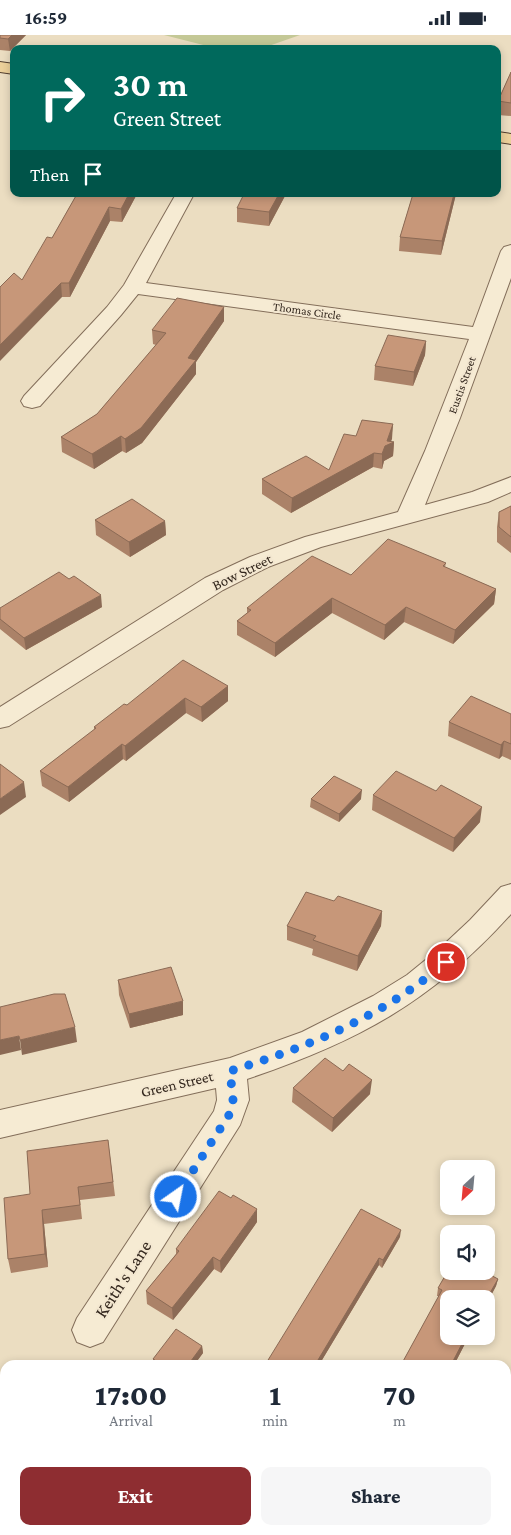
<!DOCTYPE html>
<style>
:root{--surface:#fff;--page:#f6f6f7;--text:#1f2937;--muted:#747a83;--accent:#8e2d31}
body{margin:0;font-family:"Crimson Pro",serif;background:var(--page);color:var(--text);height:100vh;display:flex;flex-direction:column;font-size:19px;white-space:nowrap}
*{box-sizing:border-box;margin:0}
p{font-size:16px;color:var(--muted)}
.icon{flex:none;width:28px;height:28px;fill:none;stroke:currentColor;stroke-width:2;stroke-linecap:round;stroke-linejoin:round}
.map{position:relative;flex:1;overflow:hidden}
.side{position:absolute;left:0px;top:1325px;width:511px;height:175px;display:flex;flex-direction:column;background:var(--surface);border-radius:15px 15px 0 0;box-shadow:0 2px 8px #0003}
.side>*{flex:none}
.guide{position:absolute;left:10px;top:10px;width:491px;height:152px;border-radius:10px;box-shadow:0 2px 8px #0003;background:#00695c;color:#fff;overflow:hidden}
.needle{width:32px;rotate:206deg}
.fabs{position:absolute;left:440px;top:1125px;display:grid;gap:10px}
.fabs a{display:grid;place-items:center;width:55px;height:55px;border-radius:10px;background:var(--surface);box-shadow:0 2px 8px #0003;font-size:25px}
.pin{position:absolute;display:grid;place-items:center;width:42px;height:42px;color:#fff;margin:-21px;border:2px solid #fff;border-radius:50%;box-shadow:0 1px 5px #0007}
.me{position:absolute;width:55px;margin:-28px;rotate:33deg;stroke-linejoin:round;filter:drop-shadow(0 0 4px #0008)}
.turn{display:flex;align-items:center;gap:18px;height:105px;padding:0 20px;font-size:22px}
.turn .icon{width:65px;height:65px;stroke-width:2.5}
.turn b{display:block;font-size:35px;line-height:42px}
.then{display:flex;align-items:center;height:48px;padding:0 20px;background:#0003;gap:10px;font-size:19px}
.eta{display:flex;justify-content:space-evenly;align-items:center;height:85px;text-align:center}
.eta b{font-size:30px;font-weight:800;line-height:35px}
.action{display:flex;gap:10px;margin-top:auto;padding:10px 20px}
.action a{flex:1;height:58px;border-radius:10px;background:var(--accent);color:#fff;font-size:20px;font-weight:800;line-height:58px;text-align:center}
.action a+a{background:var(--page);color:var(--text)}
.status{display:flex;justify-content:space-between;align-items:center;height:35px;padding:0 25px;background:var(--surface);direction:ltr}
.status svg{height:14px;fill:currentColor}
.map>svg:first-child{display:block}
.green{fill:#c4c896}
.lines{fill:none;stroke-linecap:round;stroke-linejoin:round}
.minor-casing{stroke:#836e5a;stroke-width:2}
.major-casing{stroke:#513d2e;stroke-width:2}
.minor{fill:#f6ebd3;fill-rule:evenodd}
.major{fill:#ecd09a;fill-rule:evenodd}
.wall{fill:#ab8268}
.shaded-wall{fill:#8b6a55}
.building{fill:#c79779;stroke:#8b6a55}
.route{stroke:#1a73e8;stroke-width:9;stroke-dasharray:0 16.2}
.labels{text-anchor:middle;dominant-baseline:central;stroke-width:4;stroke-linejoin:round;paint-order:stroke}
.far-street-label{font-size:12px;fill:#33271d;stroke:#f3e7d0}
.street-label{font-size:15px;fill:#33271d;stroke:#f3e7d0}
.near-street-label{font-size:18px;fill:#33271d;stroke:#f3e7d0}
</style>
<div class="status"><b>16:59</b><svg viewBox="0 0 49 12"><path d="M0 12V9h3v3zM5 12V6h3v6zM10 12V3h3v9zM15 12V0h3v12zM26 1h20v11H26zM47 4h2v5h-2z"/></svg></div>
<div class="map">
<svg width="511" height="1500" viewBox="0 0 511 1500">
<rect width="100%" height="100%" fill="#ebddc1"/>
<path class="green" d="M164,0H300L260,14H219Z"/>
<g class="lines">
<defs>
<path id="minor" d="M176,159H194L146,248L473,292L501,216L504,212L511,210V243L460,383L425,470L472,457L511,442V457L488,467L321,512L268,532L223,555L9,691L0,693V672L205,543L250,522L305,502L398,477L425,416L469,304L138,259L121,280L40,371L32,373L24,371L21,366L24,361L107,272L124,250Z
M511,849V879C432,967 357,1007 247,1044L249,1065L240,1090L103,1307L90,1312L77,1307L72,1295L77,1283L214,1076L217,1065L216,1053L0,1103V1075L230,1023L302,997L373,961L407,940L439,914L470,885L501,852Z"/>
<path id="major" d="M0,27L14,29V39L0,37Z
M498,97L511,99V109L498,107Z"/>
</defs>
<use href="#minor" class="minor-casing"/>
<use href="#major" class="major-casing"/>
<use href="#minor" class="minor"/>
<use href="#major" class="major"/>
</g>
<path class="wall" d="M0,0H26L10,16L0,15Z
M511,37V81L498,80V66Z
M77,159H137L122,187L110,186L70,262H62L22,245L52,203Z
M286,159L269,191L237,187V173Z
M413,159H456L441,220L399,216L400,202Z
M224,272V286L196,327V339L142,408L126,418L122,416L94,434L62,417L61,402L97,379L156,310L153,309L152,295Z
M426,306L425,320L413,351L374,345L375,331Z
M393,389L391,406L394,407L393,421L384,426L382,434L373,432L291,478L262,459V444L329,435L356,401Z
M511,471V518L497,507V492L499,477Z
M95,485L165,486L166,500L130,522L96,500Z
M446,528L445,532L496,554L494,569L453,609L404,587L384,605L332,578L275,622L237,600V586L247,578V573L351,540Z
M102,572L26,615L0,594V573Z
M228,651V666L202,687L186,678L126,726L123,724L69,767L42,751L40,736L94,695V692L127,670Z
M511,679V725L502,721L499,724L448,701L449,687Z
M373,760L480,787L453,817L372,775Z
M311,764H361L339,787L310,772Z
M334,866L382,876L381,891L357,936L312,920L313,914L287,905V891Z
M118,945L183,980L130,993L119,960Z
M293,1053L370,1059L332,1097L292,1067Z
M108,1105L115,1161L80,1165L82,1184L44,1189L48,1232L11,1238L8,1224L30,1159Z
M257,1187L221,1238L214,1234L173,1285L147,1269L146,1256L176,1219V1214Z
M400,1202L382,1233L379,1230L319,1330H265Z
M498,1244L496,1251L486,1270V1264L469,1301L454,1330H401L439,1261H437L438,1253Z
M202,1311L203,1318L194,1330H154L153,1324Z
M480,1495H506L511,1500H481Z"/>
<path class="shaded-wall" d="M12,0H26L10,16L8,4Z
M129,159H137L122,187L121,174Z
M279,159H286L269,191V177Z
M454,159H456L441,220L442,206Z
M109,172L110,186L70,262L69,248Z
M61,248L62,262L0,326V310Z
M224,272V286L196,327V339L142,408L126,418L125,404L188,323Z
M426,306L425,320L413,351L414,337Z
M393,389L392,404L390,409L394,407L393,421L384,426L382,434V419Z
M121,401L122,416L94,434L92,419Z
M374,418L373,432L291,478L292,463Z
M165,486L166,500L130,522L129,507Z
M496,554L494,569L453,609L455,595Z
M101,560L102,572L26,615L24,603Z
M332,563V578L275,622V608Z
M406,572L404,587L384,605L385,590Z
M228,651V666L202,687L201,672Z
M185,663L186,678L126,726L125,711Z
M504,706L502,721L499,724L501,710Z
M122,709L123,724L69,767L68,752Z
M24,747L26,762L0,780V764Z
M362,755L361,764L339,787V779Z
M482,772L480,787L453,817L454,803Z
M382,876L381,891L357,936L358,921Z
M183,966V980L130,993L129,979Z
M75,992L77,1007L22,1020L20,1005Z
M19,1001L21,1015L0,1020V1005Z
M372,1045L370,1059L332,1097L333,1083Z
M257,1174V1187L221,1238L220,1226Z
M42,1175L44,1189L48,1232L45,1219Z
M401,1195L400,1202L382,1233L383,1225Z
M213,1222L214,1234L173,1285L172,1273Z
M379,1223V1230L319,1330H315Z
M498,1244L496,1251L486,1270V1265Z
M466,1301H469L454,1330H451Z
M202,1311L203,1318L194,1330H188Z
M217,1495H221L218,1500H214Z
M362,1495H364L362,1500H359Z"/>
<path class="building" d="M0,0H12L8,4L0,3Z
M511,37V68L498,66Z
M77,159H129L121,174L109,172L69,248H61L0,310V252L14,238L22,245L47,202L52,203Z
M244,159H279L269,177L237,173Z
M413,159H454L442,206L400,202Z
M177,263L224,272L188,323L196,325L141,393L125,404L121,401L92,419L61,402L97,379L166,298L152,295Z
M388,300L426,306L414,337L375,331Z
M362,385L393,389L387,406L394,407L385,411L382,419L374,418L292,463L262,444L306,421L329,435L344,399L356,401Z
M132,464L165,486L129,507L95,485Z
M511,471V502L499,492V477Z
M388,504L446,528L443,531L496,554L455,595L406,572L385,590L332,563L275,608L237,586L251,575L247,573L312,521L351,540Z
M59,537L69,544L74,541L101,560L24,603L0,584V573Z
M183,625L228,651L201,672L185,663L125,711L122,709L68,752L40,736L96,693L94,692L124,669L127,670Z
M471,661L511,679V709L504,706L501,710L449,687Z
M0,729L24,747L0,764Z
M396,736L436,756L441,750L482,772L454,803L373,760Z
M334,741L362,755L339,779L311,764Z
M306,857L334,866L338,861L382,876L358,921L313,905L316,901L287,891Z
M171,932L183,966L129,979L118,945Z
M54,959H65L75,992L20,1005L19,1001L0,1005V972Z
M325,1023L343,1036L349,1029L372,1045L333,1083L293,1053Z
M108,1105L113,1147L78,1152L80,1170L42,1175L45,1219L8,1224L4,1163L30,1159L27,1116Z
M219,1156L231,1163L233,1160L257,1174L220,1226L213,1222L172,1273L146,1256L179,1216L176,1214Z
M361,1174L401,1195L383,1225L379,1223L315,1330H265Z
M449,1234V1236H483L498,1244L486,1265V1264H449V1301H466L451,1330H401L442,1255L438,1253Z
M176,1294L202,1311L188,1330H163L153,1324Z
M506,1437H511V1500H485L484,1495H506Z
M163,1495H217L214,1500H160Z
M308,1495H362L359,1500H305Z"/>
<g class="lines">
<path class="route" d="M176,1162L229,1080L233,1065L230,1036C308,1012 384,981 446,927"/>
</g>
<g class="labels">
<g class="far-street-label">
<text transform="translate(307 276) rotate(8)">Thomas Circle</text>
<text transform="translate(462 350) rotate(-70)">Eustis Street</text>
</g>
<g class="street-label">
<text transform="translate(242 537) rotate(-26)">Bow Street</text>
<text transform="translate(177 1049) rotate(-13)">Green Street</text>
</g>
<g class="near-street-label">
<text transform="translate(123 1244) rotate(-57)">Keith's Lane</text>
</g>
</g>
</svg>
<div class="fabs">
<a><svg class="needle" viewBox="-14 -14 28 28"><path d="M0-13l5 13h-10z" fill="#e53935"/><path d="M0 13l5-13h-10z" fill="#747a83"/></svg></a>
<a><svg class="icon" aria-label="sound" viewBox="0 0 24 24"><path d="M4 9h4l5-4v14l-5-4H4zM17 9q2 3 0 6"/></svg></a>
<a><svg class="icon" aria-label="layers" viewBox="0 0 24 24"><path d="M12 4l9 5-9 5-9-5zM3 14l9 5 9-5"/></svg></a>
</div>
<div class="pin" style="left:446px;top:927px;background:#d93025"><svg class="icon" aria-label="arrive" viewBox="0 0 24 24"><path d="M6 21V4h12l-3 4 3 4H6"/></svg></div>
<svg class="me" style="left:176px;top:1162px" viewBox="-20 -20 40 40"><circle r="17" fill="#1a73e8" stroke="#fff" stroke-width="3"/><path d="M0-11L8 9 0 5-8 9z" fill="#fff"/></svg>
<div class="guide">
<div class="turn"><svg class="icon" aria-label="right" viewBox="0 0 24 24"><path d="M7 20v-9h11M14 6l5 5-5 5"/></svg><div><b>30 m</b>Green Street</div></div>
<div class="then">Then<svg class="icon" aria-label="arrive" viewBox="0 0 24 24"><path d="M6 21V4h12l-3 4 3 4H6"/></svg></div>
</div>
<section class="side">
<div class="eta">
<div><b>17:00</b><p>Arrival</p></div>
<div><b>1</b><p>min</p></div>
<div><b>70</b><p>m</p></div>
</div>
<div class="action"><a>Exit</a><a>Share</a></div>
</section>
</div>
